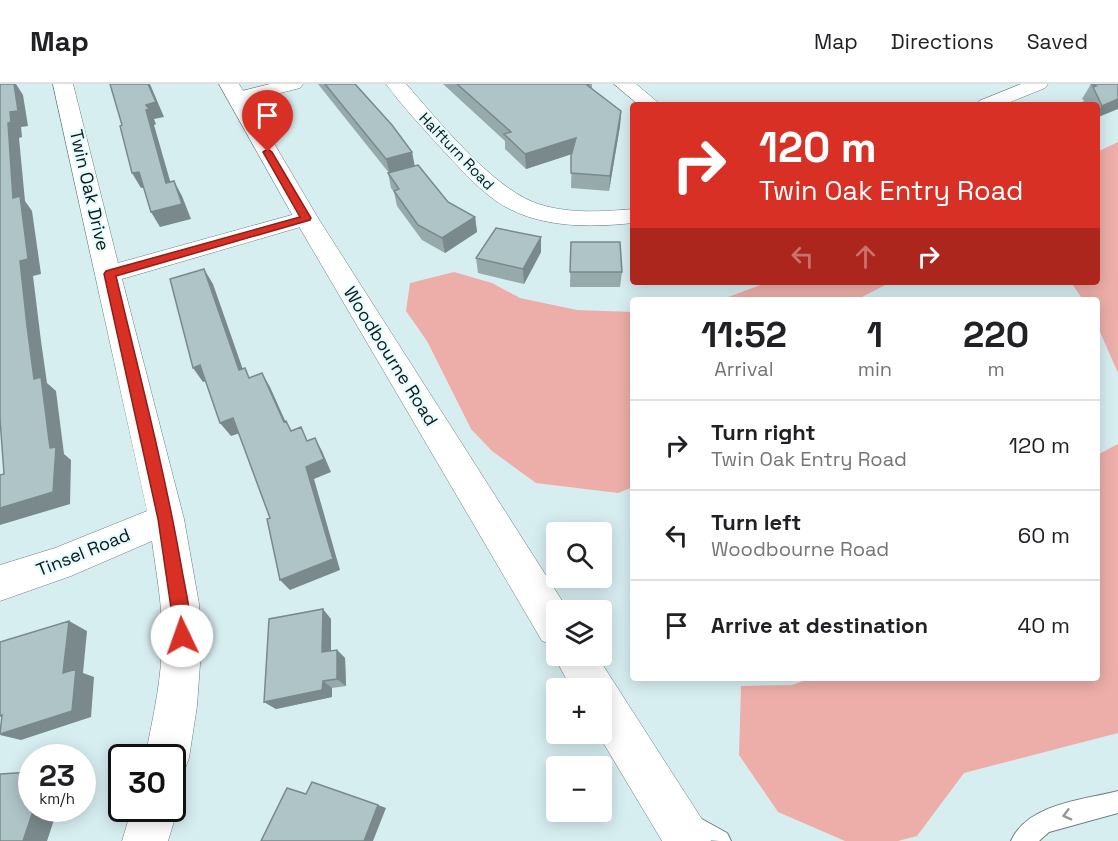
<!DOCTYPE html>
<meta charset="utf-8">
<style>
:root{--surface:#fff;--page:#f2f2f2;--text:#202124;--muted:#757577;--line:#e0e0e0}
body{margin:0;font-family:"Space Grotesk",sans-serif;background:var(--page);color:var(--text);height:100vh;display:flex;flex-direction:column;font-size:22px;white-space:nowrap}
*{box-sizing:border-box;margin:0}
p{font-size:20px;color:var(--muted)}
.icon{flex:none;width:33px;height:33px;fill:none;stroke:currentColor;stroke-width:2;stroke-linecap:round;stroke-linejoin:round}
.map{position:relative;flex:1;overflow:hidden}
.details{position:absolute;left:630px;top:213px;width:470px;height:384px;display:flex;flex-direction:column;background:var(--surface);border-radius:6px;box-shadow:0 3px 15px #0003}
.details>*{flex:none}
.banner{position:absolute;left:630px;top:18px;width:470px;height:183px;border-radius:6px;box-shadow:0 3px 15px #0003;background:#d93025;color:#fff;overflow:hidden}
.controls{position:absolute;left:546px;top:438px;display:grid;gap:12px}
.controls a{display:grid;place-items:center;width:66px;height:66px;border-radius:6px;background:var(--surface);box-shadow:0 3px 15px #0003;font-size:30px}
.speed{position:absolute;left:18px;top:660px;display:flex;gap:12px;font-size:30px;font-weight:700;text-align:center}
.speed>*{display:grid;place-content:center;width:78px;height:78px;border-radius:50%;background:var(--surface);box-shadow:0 3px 15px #0003;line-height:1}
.speed small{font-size:15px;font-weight:400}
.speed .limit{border:3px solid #111;border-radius:9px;background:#fff;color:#111}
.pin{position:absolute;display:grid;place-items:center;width:51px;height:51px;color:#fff;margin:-62px -26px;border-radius:50% 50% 50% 0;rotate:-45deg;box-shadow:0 0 6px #0007}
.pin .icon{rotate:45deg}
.me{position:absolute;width:66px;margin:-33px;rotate:357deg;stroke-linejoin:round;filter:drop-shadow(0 0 4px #0008)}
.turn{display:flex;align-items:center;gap:21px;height:126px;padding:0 30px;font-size:27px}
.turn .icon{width:78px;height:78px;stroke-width:2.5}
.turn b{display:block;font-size:42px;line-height:51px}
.lanes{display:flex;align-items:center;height:57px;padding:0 30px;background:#0003;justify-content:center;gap:30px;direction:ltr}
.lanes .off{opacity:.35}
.eta{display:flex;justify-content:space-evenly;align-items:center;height:102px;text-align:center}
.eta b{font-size:36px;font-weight:700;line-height:42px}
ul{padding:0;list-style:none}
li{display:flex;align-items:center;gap:18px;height:90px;padding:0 30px;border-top:2px solid var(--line)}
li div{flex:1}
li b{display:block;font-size:22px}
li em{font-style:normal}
header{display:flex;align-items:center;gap:36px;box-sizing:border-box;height:84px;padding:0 30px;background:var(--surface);border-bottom:2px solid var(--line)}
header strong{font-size:28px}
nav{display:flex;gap:33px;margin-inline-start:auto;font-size:21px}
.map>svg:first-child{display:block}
.green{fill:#edaea9}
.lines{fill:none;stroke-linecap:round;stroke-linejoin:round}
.service-casing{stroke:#687d80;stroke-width:2}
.minor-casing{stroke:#687d80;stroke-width:1}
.secondary-casing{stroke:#687d80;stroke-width:1}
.service{fill:#fff;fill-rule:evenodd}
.minor{fill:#fff;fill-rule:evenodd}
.secondary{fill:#fff;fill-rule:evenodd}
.wall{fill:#96a9ab}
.shaded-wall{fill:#7a898b}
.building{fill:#aec4c7;stroke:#7a898b;stroke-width:1.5}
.oneway{stroke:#939797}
.route{fill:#d93025;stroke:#8d1f18;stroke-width:1.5}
.labels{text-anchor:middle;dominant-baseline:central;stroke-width:4.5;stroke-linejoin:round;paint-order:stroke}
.far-street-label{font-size:15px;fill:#0f1718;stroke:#e4fcfe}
.street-label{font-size:18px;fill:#0f1718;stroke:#e4fcfe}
</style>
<header>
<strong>Map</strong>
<nav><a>Map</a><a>Directions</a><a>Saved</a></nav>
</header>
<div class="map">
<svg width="1118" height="757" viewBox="0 0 1118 757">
<rect width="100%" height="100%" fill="#d7eef1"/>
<path class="green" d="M1118,58V289L1097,241L1096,216H1083L1071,198H1096L1097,68Z
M454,188L492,199L520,214L577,226L633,228V403L618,409L536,399L492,367L471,345L427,257L406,227L410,199Z
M769,198H891L856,216H720Z
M1118,360V649L964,689L917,752L898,757H845L778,728L739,671L741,602L792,601L812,594H1096L1097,371Z"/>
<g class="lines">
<defs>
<path id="service" d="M1118,707V729L1049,748L1039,757H1011C1027,720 1083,716 1118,707Z
M691,729L727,749L731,757C712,757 688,757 679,741L683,733Z"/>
<path id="minor" d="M53,0H73L118,179L306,127L314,129L318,134L314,139L122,195L184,435L199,520L202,552L197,622L189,674L183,690L172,694V674H145C153,633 163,591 162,549C162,518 156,488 152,457L71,492L0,517V481L55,464L147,427Z
M270,0H303L300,4L237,20L230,18L227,14L230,10Z
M386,0H406C438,36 489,100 533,118C564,130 600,128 633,125V139C588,144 535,144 496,117C475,102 457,81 440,63C422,43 402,22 386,0Z
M614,0H636L661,21H639Z
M1021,0H1048L1045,4L1003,21H976L979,17Z
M172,711L178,724L168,757H122L132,724H172Z"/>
<path id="secondary" d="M219,0H239L318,134L568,526H556V562L542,557L294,134Z
M556,566V572H597L705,740L711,757H662L598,650H602V604H571L554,572Z"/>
</defs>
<use href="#service" class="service-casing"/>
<use href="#minor" class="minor-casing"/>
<use href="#secondary" class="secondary-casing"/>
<use href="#service" class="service"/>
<use href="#minor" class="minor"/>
<use href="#secondary" class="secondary"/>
</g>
<path class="wall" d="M318,0H355L412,68L414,82L448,118L475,133L477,148L445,169L422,156L397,122L394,108L391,104L388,89H389Z
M443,0H592V5L621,27L620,42L609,107L571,104L572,70L526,85L505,65V57Z
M1091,0H1118L1096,34V21H1085L1083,18L1084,16L1082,15Z
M541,153V168L524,200L478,189L476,174Z
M571,158L622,188L620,203H570Z
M331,535V567L337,566L345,574L346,602L332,604V613L276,625L264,618Z"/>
<path class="shaded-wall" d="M14,0H16L23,11L28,42L21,43L22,53L19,54L25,117L32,127L41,190L33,192L41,257L47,299L56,307L64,370L71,376L70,420L0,441V424L50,364L34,295L27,242L13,114L8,39Z
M148,0H150L164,33L154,35L156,40L154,41L175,114L166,99L146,26Z
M1118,15V25L1096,34V29L1102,22Z
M621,27L620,42L609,107L610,92Z
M576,54L575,69L526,85L525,70Z
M412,68L415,83L390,90L386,75Z
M139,88L148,103L141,104L132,89Z
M174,97L182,112L191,135L160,143L151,128Z
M475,133L477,148L445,169L442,154Z
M541,153V168L524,200L523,185Z
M204,185L213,200L248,300L239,286Z
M200,281L210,296L203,298L193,284Z
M262,289L270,303L292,352L284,338Z
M233,334L243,348L231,352L220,339Z
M315,354L322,367L331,388L314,395L340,486L290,506L280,496L306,383Z
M323,525L331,535V577L322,568Z
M69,537L87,547L83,589L94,593L91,633L21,656L0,651L63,589Z
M337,566L345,574L346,602L337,595Z
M323,597L332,604V613L276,625L264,618Z
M378,721L386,724L373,757H364Z
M34,724H58L47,757H23Z"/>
<path class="building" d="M0,0H14L18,27L10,28L11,38L8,39L13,114L20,112L28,175L20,177L27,242L34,295L41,293L50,364L56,363L53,408L0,424V391L4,390L0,335Z
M110,0H148L156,18L146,21L149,25L146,26L166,99L174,97L182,120L151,128L139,88L132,89L120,42L122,41Z
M325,0H355L392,41L412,68L386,75Z
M457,0H590L587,1L621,27L610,92L571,89V72L576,54L525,70L504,50L511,48Z
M1091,0H1118V15L1102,22L1093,3L1096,2Z
M418,81L448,118L475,133L442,154L418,141L394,107L399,105L388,89Z
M496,144L541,153L523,185L476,174Z
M571,158H620L622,188H570Z
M204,185L239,286L245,284L249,294L262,289L284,338L286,337L291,347L301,343L307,357L315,354L324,375L306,383L333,475L280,496L267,435L270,434L233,334L220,339L200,281L193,284L170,195Z
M323,525L322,568L337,566V595L323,597L322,606L264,618L269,535Z
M69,537L63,589L76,585L72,627L0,650L2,631L0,632V558Z
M32,688V724H34L23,757H0V690Z
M312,698L378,721L364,757H261L287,704L306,710Z"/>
<defs><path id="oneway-chevron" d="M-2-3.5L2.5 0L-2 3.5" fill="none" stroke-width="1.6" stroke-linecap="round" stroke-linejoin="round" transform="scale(1.5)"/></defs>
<use class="oneway" href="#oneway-chevron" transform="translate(1067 731) rotate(165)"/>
<path class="route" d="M268,65L272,68L311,134L310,136L116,192C139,289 165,387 182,486C185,505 195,541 188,558L182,561L176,558L158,435L104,190L106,187L300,133L263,68Z"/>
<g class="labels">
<g class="far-street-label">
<text transform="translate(457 67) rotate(46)">Halfturn Road</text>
</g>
<g class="street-label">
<text transform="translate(90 106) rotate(77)">Twin Oak Drive</text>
<text transform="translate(391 272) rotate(58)">Woodbourne Road</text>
<text transform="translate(83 468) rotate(-22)">Tinsel Road</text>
</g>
</g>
</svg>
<div class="controls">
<a><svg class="icon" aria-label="search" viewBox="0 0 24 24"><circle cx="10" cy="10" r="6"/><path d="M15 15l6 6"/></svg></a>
<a><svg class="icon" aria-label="layers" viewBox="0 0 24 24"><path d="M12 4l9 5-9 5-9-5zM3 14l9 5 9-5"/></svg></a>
<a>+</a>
<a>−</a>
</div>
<div class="speed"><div>23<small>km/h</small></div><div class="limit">30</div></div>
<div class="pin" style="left:268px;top:68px;background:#d93025"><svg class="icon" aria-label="arrive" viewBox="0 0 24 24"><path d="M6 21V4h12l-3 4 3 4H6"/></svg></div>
<svg class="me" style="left:182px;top:552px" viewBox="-20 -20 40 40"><circle r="19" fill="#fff"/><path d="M0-13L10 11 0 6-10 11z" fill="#d93025"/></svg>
<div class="banner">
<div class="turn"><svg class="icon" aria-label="right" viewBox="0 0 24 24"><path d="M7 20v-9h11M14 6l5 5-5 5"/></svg><div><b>120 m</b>Twin Oak Entry Road</div></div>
<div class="lanes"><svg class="icon off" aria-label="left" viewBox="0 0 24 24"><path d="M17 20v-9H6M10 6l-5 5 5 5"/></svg><svg class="icon off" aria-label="ahead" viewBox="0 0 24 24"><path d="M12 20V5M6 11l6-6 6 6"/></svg><svg class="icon" aria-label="right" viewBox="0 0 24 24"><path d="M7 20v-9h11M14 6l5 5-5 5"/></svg></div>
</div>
<section class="details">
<div class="eta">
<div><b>11:52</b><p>Arrival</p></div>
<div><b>1</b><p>min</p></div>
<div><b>220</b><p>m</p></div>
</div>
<ul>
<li><svg class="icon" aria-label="right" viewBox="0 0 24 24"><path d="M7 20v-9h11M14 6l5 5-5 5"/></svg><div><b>Turn right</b><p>Twin Oak Entry Road</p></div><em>120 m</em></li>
<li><svg class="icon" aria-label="left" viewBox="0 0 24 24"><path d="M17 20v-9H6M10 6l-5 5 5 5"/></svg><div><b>Turn left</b><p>Woodbourne Road</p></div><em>60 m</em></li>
<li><svg class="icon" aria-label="arrive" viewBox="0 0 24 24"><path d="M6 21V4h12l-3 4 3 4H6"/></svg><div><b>Arrive at destination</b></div><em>40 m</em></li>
</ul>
</section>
</div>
